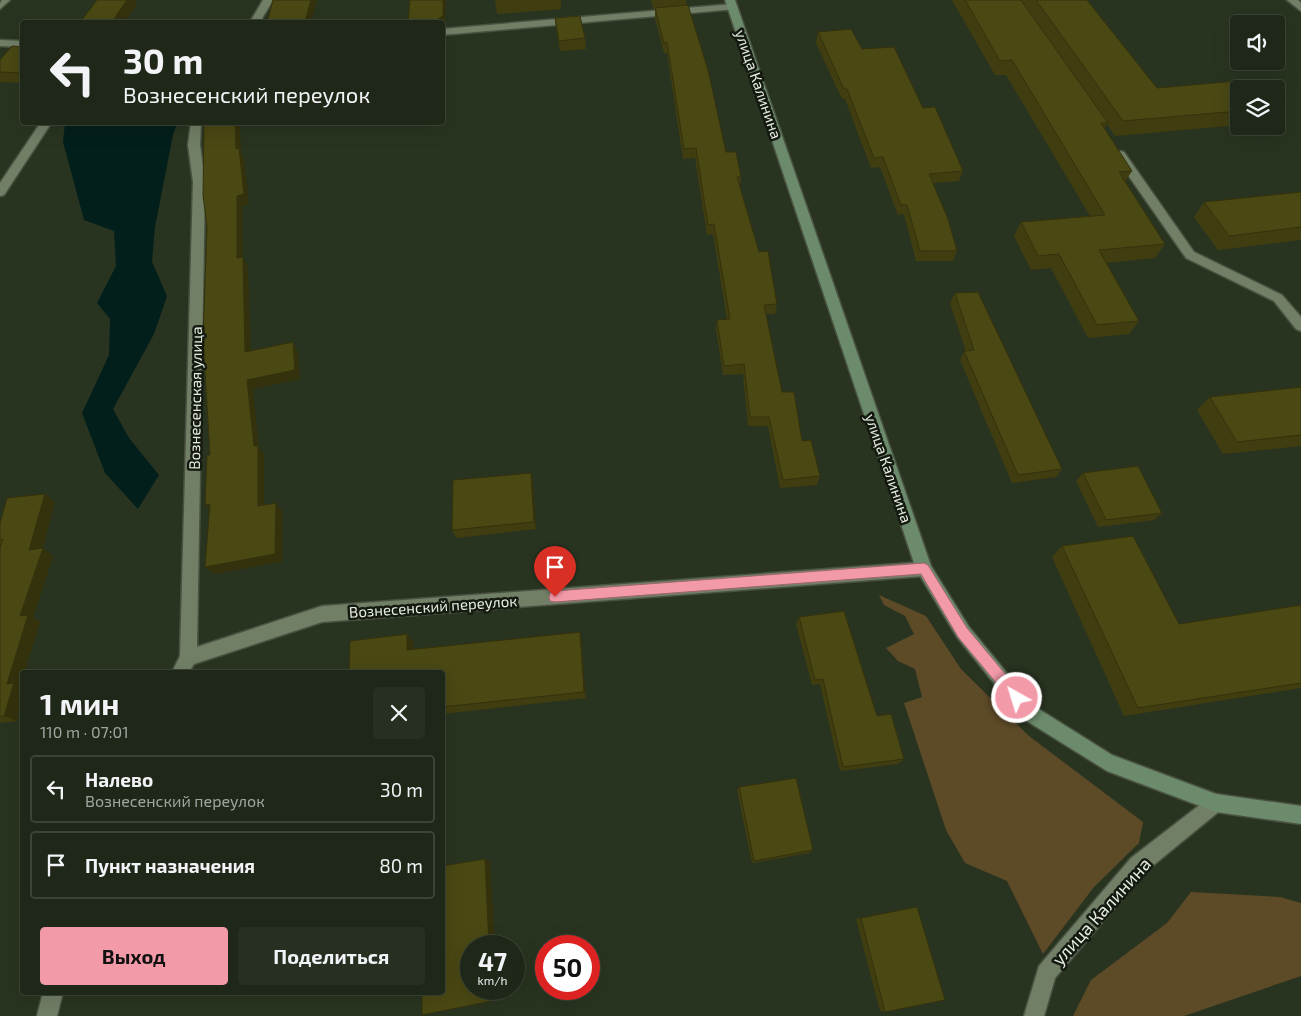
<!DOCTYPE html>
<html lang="ru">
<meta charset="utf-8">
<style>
:root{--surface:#1f2718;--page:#272f21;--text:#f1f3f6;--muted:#a1a5a2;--line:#3c4437;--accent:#f39aa9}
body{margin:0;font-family:"Exo 2",sans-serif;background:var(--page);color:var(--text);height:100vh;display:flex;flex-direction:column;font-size:19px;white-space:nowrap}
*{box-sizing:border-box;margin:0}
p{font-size:16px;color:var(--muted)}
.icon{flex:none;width:28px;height:28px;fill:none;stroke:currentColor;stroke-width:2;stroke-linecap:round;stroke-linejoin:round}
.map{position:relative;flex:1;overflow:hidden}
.details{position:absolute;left:20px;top:670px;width:425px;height:325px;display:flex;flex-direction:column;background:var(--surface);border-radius:5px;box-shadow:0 5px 20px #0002,0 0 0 1px var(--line)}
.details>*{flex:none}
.banner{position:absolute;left:20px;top:20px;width:425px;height:105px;border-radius:5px;box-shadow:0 5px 20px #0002,0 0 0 1px var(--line);background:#1f2718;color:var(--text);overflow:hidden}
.controls{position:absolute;left:1230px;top:15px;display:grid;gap:10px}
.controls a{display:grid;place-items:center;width:55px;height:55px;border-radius:5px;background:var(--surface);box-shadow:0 5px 20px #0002,0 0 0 1px var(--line);font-size:25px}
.speed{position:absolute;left:460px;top:935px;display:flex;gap:10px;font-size:25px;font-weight:700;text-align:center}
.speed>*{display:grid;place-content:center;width:65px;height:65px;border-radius:50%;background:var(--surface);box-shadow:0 5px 20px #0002,0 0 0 1px var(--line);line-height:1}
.speed small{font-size:12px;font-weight:400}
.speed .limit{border:8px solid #d22;background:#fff;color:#111}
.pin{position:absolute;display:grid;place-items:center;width:42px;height:42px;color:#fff;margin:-51px -21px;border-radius:50% 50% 50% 0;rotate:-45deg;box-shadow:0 0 5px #0007}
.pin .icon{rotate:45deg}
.me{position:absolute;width:55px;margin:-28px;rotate:321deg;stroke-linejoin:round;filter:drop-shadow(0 0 4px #0008)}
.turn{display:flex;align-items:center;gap:18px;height:105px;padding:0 20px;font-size:22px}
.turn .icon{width:65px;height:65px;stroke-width:2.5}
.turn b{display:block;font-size:35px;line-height:42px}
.round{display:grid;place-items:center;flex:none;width:52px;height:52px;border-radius:5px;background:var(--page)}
.summary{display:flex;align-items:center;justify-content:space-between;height:85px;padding:0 20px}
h1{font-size:30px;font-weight:700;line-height:38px}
.action{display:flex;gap:10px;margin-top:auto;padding:10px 20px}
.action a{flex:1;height:58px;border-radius:5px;background:var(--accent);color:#111;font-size:20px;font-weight:700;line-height:58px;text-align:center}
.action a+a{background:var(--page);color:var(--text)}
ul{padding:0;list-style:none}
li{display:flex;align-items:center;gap:15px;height:68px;margin:0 10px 8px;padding:0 10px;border:2px solid var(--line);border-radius:5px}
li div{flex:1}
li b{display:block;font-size:19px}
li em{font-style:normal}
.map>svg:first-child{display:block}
.green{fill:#5d4a27}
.water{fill:#031f1b}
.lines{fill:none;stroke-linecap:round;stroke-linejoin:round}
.service-casing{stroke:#495240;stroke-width:3}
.minor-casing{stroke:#495240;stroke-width:3}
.secondary-casing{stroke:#495240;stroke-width:3}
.service{fill:#727f67;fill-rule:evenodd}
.minor{fill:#727f67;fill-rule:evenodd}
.secondary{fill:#6c8b6d;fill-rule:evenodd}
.wall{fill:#403e10}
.shaded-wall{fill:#34320d}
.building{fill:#4a4813;stroke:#34320d}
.route{fill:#f39aa9;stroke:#9e646e}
.labels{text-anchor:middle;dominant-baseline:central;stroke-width:5;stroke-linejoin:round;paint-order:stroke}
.street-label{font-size:15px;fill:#e6ede0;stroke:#151a11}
.near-street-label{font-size:18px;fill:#e6ede0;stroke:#151a11}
</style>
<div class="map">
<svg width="1301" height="1016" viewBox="0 0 1301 1016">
<rect width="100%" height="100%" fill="#293420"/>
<path class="green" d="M879,595L926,616L961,669L1029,736L1143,822L1139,843L1094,887L1043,954L1007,881L965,863L946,830L904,703L922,697L915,669L898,661L886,648L914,634L905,616L884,605Z
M1191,892L1280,897L1301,903V976L1184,1016H1073L1091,980L1167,923Z"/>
<path class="water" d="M65,123H177L173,135L155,227L152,262L167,296L154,334L113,409L129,438L159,475L138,509L105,473L82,413L109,355L110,319L97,303L116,266L114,231L84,220L63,142Z"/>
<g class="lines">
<defs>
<path id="service" d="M2,0H10L0,9V3Z"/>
<path id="minor" d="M263,0H273L260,22H250Z
M1287,0H1298L1301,3V11Z
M733,4L736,5V9L442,35V29Z
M0,40L22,41V47L0,46Z
M41,122H52L4,195L0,196V183Z
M191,122H201L200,145L205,182L197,647L322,606L924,562L930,564L932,569L930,574L924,576L322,622L194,664L189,672H172L180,656L193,182L188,145Z
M1120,151L1124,152L1194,252L1282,295L1301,317V331L1296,329L1274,301L1186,258L1114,155Z
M1216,794L1222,797L1225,803L1222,809L1145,872L1055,978L1044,1016H1024L1039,966L1131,858L1210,797Z
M43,992H63L57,1016H37Z"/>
<path id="secondary" d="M725,0H735L931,566L969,627L1034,706L1112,755L1216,794L1301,806V824L1216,812L1107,771L1022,718L957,637L916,569Z"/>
</defs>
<use href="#service" class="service-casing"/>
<use href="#minor" class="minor-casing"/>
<use href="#secondary" class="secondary-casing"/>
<use href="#service" class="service"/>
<use href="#minor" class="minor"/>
<use href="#secondary" class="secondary"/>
</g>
<path class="wall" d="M495,0H561V9L497,14Z
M651,0H686V5L726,152L741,177L740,187L759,252L777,304L775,314H766L782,392L802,441L820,476L817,485L780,488L768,426H748L743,374L723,375L716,329L717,320L727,319L713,234L707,235L695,158L683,159L667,53H664L655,18V9H653Z
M952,0H1087L1157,88L1239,89V125L1115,136L1107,124L1104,129L1132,171L1125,182L1165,244L1155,258L1106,263L1139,321L1129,334L1088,338L1051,268L1031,270L1014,236L1021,222L1090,216L1006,75H995Z
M137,4L124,22H83L81,21Z
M555,18L585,38L586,49L560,51L556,29Z
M818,32L862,49L923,108L963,171L959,181L933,183L957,251L953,261H916L904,214L898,215L880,167L871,168L845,99H842L816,43Z
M22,47V83L0,82V60Z
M1301,192V240L1218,250L1194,217L1204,202Z
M955,293L1062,469L1056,477L1012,483L960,360L964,351H966L950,303Z
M1301,387V446L1223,454L1197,410L1210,397Z
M531,473L533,481L536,529L456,538L452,530Z
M1083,473L1162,513L1154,520L1098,527L1076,481Z
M55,502L42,548L53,556L33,618L40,621L20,686L22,687V701L17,721L0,723V548L1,545L0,544V523Z
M1062,546L1179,624L1301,605V688L1124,716L1052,557Z
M799,617L877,716L904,759L898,764L840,771L820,684L812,685L796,624Z
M407,634L413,642V650L581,639L586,698L442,714V672H349Z
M739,787L813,850L809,853L752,863L737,790Z
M917,907L885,1012L880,1011L856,919Z"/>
<path class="shaded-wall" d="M127,0H135L137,4L124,22H112Z
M311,0H317L311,22H305Z
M443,0H446L445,27L443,28L445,37L444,74L442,68V22H438V19Z
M235,122H238L240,127L241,152L244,158L249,204L242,206L243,258L248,267L251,361L245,352L237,258Z
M293,342L298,352L300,379L253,389L259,448L264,454V514L258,506L254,446L247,380Z
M531,473L533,481L536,529L534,522Z
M45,494L55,502L41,555L43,548L53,556L33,618L40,621L25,672H22V680L20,686L22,687V701L17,721L4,716L7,684L20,616L29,550Z
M276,503L282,511V562L213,574L205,567Z
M210,504L213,513L205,505Z
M580,632L581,639L586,698L584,692Z
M407,634L413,642V658L407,650Z
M485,859L490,862L495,946H489Z
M492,989H497L498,1000L492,1001Z"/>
<path class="building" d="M97,0H127L112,22L81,21Z
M273,0H311L305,22H267Z
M410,0H443V16L438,19V22H408Z
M965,0H1021L1108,123H1101L1132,171L1119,172L1165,244L1099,250L1139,321L1097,325L1059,254L1038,256L1021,222L1105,215L1012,60L1000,61Z
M1036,0H1087L1157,88L1237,81L1244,89H1239V111L1123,121Z
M688,5L708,70L726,152H736L741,177H737L759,252L768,251L777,304L764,305L782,392H794L802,441L811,440L820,476L783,480L769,417H750L744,364L724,366L717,320L730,319L714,224L708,225L696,148L684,149L667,42L664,43L655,8Z
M580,16L585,38L559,41L555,18Z
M851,29L862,49L894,47L923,108L935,107L963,171L929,174L948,219L957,251H920L907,205H901L883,157L874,158L847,89H844L818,32Z
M12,46L22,47V73L0,72V60Z
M204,122H235L236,149L239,148L244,194L237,196V258L243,257L245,352L293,342L295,370L247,380L254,446H258V506L276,503L275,554L205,567L210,504L205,505L207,455H210L203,339L207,227L203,195Z
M1301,192V227L1229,236L1204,202Z
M978,292L1062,469L1018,475L964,351L974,350L955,293Z
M1301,387V435L1237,442L1210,397Z
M1138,466L1162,513L1106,520L1083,473Z
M531,473L534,522L452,530L453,480Z
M45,494L29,550L43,548L20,616L28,615L7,684L14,683L4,716L0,717V548L3,539L0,540V523L7,498Z
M1133,536L1179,624L1301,605V683L1138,708L1062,546Z
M844,611L877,716L891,714L904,759L843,767L823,679L815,680L799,617Z
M580,632L584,692L442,707V672H349L350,641L407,634V650Z
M796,778L813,850L754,861L739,787Z
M485,859L489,946H471V989H492V1001L422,1015V992H442V866Z
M917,907L945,1000L885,1012L861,918Z"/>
<path class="route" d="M924,563L928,565L967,628L1022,694L1024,698L1022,703L1017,705L1013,703L958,637L921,574L555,602L550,601L549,597L550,593L555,591Z"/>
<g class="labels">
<g class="street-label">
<text transform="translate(759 84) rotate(71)">улица Калинина</text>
<text transform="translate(195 398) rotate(-89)">Вознесенская улица</text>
<text transform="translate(889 468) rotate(71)">улица Калинина</text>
<text transform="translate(433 606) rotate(-4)">Вознесенский переулок</text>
</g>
<g class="near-street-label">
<text transform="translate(1101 911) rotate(-48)">улица Калинина</text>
</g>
</g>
</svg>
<div class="controls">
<a><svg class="icon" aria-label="sound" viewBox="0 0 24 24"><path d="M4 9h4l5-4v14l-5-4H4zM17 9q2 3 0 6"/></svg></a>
<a><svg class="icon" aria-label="layers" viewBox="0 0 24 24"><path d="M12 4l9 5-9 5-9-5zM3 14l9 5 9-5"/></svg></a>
</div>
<div class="speed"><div>47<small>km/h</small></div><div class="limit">50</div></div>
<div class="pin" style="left:555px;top:597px;background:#d93025"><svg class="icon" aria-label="arrive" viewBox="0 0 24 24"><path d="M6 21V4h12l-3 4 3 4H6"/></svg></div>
<svg class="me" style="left:1017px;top:698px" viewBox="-20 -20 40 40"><circle r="17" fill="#f39aa9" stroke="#fff" stroke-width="3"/><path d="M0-11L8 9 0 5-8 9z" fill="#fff"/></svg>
<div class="banner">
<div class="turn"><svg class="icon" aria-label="left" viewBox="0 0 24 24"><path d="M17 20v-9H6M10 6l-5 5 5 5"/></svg><div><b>30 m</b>Вознесенский переулок</div></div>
</div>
<section class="details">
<div class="summary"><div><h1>1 мин</h1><p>110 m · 07:01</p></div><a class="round"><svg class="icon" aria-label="close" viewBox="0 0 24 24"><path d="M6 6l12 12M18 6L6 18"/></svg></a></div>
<ul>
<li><svg class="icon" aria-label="left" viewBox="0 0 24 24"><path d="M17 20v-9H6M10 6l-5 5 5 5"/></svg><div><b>Налево</b><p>Вознесенский переулок</p></div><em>30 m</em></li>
<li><svg class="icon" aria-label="arrive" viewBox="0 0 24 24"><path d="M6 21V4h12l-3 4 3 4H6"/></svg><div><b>Пункт назначения</b></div><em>80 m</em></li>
</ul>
<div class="action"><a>Выход</a><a>Поделиться</a></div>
</section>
</div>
